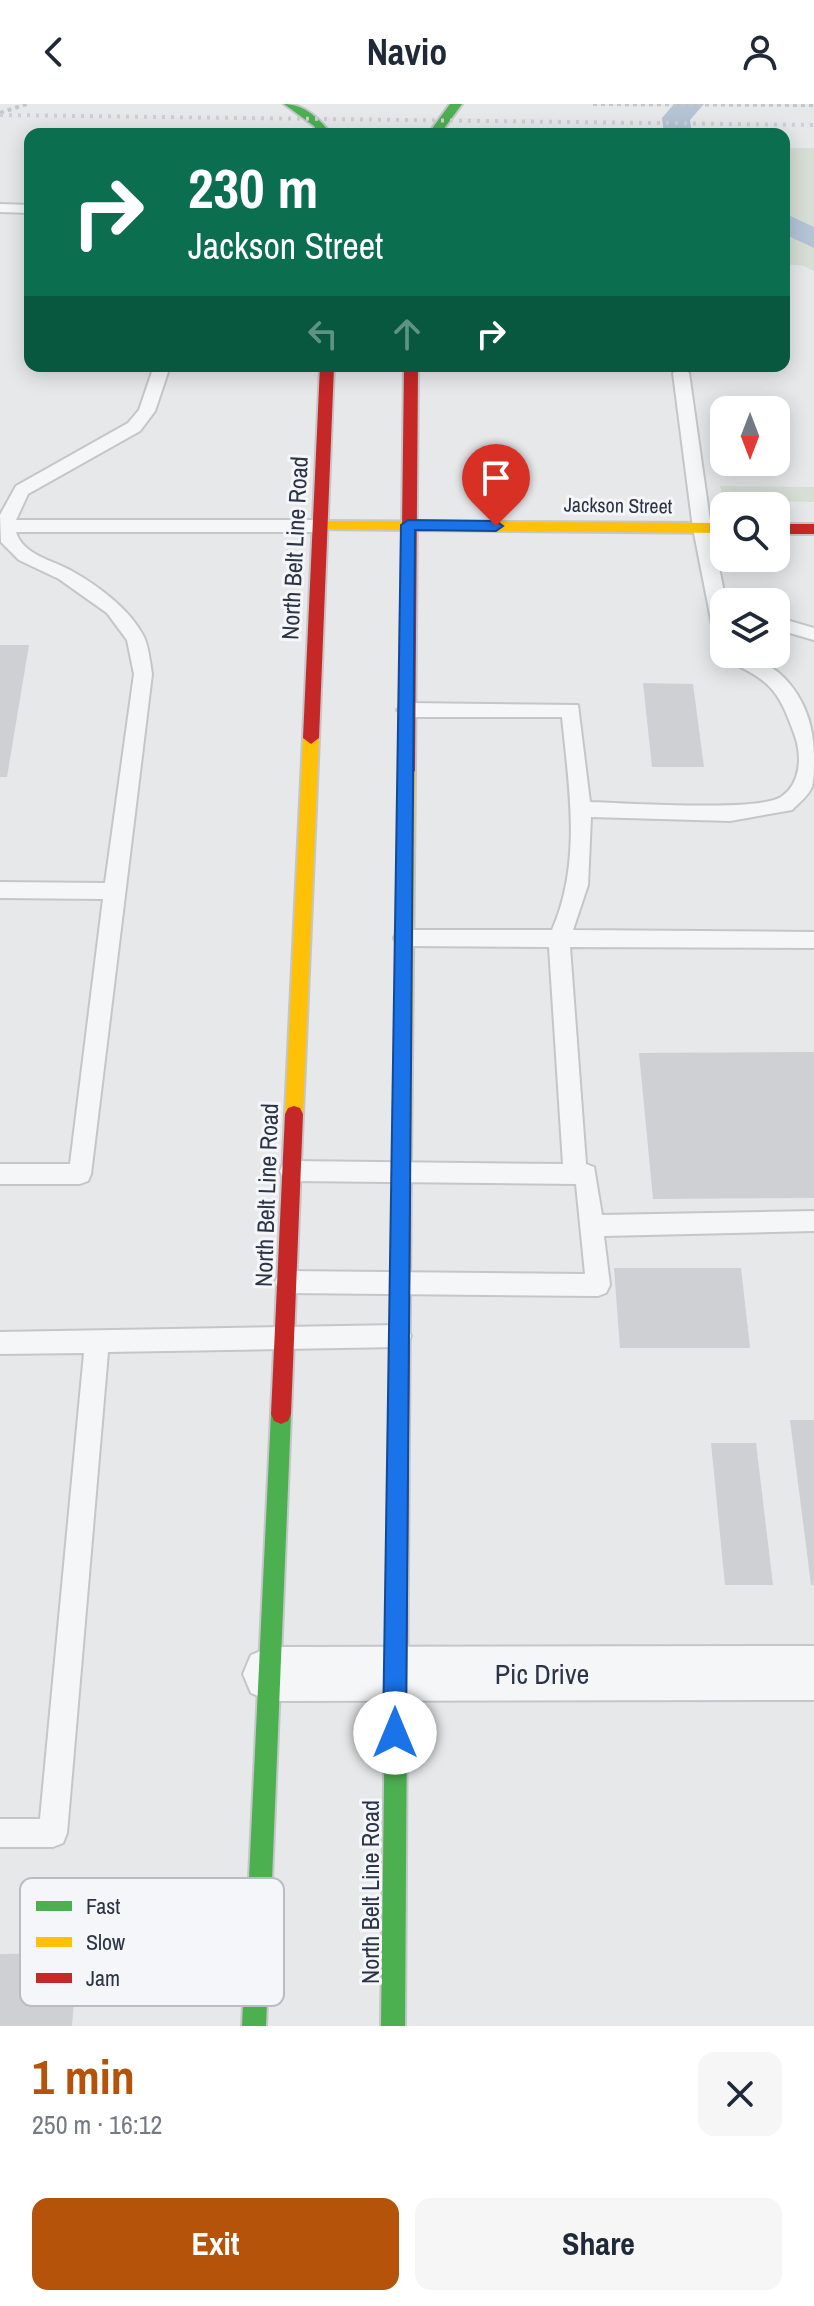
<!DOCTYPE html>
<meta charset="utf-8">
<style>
:root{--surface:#fff;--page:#f6f6f7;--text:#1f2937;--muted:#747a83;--accent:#b45309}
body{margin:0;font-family:"Archivo Narrow",sans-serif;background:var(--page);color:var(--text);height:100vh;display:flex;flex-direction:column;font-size:30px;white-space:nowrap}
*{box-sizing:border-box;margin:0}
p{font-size:26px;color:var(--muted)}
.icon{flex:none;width:44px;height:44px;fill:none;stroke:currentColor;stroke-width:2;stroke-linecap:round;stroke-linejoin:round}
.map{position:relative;height:1922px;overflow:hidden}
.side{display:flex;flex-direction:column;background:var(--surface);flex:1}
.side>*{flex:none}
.top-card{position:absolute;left:24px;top:24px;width:766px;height:244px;border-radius:16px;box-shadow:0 4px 20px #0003;background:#0b6e4f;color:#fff;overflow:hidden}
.needle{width:52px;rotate:180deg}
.fabs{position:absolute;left:710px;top:292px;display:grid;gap:16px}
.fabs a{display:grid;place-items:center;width:80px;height:80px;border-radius:16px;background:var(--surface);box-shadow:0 4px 20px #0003;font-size:40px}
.pin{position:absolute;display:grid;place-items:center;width:68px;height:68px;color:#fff;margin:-82px -34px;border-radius:50% 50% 50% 0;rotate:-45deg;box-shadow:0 0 8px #0007}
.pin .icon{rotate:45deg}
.me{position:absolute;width:88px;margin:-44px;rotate:0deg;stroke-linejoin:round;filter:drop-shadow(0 0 6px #0008)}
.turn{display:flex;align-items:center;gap:28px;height:168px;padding:0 32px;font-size:36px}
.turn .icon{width:104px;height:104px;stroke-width:2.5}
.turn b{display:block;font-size:56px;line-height:68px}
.lanes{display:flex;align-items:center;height:76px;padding:0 32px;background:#0003;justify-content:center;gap:40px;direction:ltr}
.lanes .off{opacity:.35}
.round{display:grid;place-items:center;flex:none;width:84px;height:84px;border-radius:16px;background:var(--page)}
.head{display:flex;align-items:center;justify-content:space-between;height:136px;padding:0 32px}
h1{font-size:48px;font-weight:700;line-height:60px;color:var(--accent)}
.button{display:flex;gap:16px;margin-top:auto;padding:16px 32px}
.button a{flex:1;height:92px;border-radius:16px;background:var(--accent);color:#fff;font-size:32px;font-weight:700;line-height:92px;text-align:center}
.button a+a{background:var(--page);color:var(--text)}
header{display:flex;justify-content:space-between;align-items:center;height:104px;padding:0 32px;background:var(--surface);font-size:36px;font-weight:700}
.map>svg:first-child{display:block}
.green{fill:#d6ded6}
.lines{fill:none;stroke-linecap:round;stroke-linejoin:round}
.canal{fill:#b4c4d5;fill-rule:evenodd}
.building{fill:#ced0d3}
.lane-casing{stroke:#c4c6c8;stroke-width:4}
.street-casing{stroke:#c4c6c8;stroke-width:4}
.fast-casing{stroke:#c4c6c8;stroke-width:4}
.slow-casing{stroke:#c4c6c8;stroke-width:4}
.jam-casing{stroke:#c4c6c8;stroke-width:4}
.path{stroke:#c5c6ca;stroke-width:4;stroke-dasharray:4 4;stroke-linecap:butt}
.lane{fill:#f5f6f7;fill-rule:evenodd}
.street{fill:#f5f6f7;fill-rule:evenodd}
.fast{fill:#4caf50;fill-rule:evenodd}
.slow{fill:#ffc107;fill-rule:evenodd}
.jam{fill:#c62828;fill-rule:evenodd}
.rail{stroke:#cecfd2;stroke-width:4;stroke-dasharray:3 6;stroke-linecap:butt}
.route{fill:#1a73e8;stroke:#114b97;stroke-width:2}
.labels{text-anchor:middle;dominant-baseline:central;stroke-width:6;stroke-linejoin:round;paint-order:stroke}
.far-street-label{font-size:20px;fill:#2b3445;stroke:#f4f6f9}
.street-label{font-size:24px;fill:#2b3445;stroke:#f4f6f9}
.near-street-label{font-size:28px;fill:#2b3445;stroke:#f4f6f9}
.key{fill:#f4f6f9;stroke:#b8bcc3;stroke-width:2}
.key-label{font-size:22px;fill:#2b3445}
</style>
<header><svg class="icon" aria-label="back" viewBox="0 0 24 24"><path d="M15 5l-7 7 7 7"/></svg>Navio<svg class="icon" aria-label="person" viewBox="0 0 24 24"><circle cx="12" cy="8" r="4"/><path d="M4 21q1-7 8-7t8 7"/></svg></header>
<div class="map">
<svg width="814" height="1922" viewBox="0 0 814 1922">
<rect width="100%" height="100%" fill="#e6e8ea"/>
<path class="green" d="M784,44H814V167L804,162L784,160Z
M720,382L814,383V398L723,396Z"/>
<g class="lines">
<path class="canal" d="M674,0H704L690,16L692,30H664L662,14Z
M784,109L814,123V144L784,130Z"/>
</g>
<path class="building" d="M0,541H29L7,673H0Z
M643,579L693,580L704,663H652Z
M814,948V1094L653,1095L639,949Z
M614,1164H741L750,1244H620Z
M790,1316H814V1481H811Z
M711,1339H756L773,1481H725Z
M78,1849L72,1922H0V1850Z"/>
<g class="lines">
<defs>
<path id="lane" d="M0,100L30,101V109L0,108Z
M154,262H170L155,307L140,327L28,390L16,416H319L328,422L319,428H16C23,451 52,456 70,466C97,481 130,505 144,533C149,544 150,558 152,570L91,1070L88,1077L80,1080H0V1060H70L103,795L0,794V778L105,779L134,570L127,536L107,509L59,475L19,456L1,438L0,411L16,382L128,319L139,306Z
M681,264L689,269L711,424L726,498L724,542L715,536L693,424L673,269Z
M776,513L814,524V536L776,525Z
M724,545V550C781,550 814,598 814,652C814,662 814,674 812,683C808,692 799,699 792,706L730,717L591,713L588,781L573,826L814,828V844L570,843L586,1060L594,1063L602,1111L814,1107V1127L604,1132L610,1181L606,1189L598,1192L287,1189L279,1186L275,1178L279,1170L287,1167L585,1170L576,1080L291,1077L283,1074L280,1067L283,1060L291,1057L563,1060L549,843L404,842L397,840L394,834L397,828L404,826H552C582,758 569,684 562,613H407L397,606L407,599L578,601L590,698C624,699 757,708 781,693C801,680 802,652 795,632C778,584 770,576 723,555L721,550Z
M399,1221L408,1224L411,1232L408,1240L399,1243L108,1248L67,1729L63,1739L53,1743H0V1715H40L84,1249L0,1250V1228Z"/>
<path id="street" d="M814,1542V1596L270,1597L251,1589L243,1570L251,1551L270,1543Z"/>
<path id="fast" d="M284,0C304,0 319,14 331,30H319L314,22Z
M450,0H462L440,30H428Z
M281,1300L288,1303L291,1310L266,1922H242L271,1310L274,1303Z
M396,1591L404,1594L407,1602L405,1922H381L385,1602L388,1594Z"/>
<path id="slow" d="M319,417L724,419V429L314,425V419Z
M311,628L319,634L303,1010L300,1016L294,1018L288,1016L285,1010L303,634Z
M407,661L415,667L411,1060L409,1066L402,1068L395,1066L393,1060L399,667Z"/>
<path id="jam" d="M320,262H334L319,634L311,640L303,634Z
M404,262H418L415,667L407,673L399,667Z
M776,420H814V430H776Z
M294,1002L300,1004L303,1010L291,1310L288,1317L281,1320L274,1317L271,1310L285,1010L288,1004Z
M402,1052L409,1054L411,1060L407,1602L404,1610L396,1613L388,1610L385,1602L393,1060L395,1054Z"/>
</defs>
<use href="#lane" class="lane-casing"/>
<use href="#street" class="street-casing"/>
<use href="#fast" class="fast-casing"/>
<use href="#slow" class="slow-casing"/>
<use href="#jam" class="jam-casing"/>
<path class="path" d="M593,0L814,1
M0,9L27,0"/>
<use href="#lane" class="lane"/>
<use href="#street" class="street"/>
<use href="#fast" class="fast"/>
<use href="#slow" class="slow"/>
<use href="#jam" class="jam"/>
<path class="rail" d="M0,11L814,21"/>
</g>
<path class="route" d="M408,416L496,417L503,422L496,427L415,426L406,1629L403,1637L395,1640L387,1637L383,1629L401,421Z"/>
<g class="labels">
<g class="far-street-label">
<text transform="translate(618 401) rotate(1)">Jackson Street</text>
</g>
<g class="street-label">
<text transform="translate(294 444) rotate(-87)">North Belt Line Road</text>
<text transform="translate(266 1091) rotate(-88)">North Belt Line Road</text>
<text transform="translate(370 1788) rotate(-90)">North Belt Line Road</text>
</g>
<g class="near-street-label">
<text x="542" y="1570">Pic Drive</text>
</g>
</g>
<rect x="20" y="1774" width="264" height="128" rx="12" class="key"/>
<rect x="36" y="1797" width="36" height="10" fill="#4caf50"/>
<rect x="36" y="1833" width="36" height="10" fill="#ffc107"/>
<rect x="36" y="1869" width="36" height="10" fill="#c62828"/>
<g class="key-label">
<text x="86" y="1810">Fast</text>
<text x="86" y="1846">Slow</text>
<text x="86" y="1882">Jam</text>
</g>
</svg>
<div class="fabs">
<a><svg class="needle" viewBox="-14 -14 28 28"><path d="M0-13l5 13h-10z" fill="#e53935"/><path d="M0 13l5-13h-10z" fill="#747a83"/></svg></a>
<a><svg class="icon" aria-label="search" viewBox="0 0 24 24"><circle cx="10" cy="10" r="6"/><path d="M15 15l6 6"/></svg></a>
<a><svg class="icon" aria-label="layers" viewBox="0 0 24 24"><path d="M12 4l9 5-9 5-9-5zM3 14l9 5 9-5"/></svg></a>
</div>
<div class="pin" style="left:496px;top:422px;background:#d93025"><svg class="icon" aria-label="arrive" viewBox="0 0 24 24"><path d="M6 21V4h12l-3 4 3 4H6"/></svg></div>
<svg class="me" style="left:395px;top:1629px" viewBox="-20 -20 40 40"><circle r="19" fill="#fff"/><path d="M0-13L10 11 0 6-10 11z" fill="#1a73e8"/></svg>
<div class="top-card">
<div class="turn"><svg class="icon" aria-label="right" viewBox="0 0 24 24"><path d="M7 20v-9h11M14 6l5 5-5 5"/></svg><div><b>230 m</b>Jackson Street</div></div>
<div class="lanes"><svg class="icon off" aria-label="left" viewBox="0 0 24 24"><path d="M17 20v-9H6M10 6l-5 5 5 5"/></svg><svg class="icon off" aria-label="ahead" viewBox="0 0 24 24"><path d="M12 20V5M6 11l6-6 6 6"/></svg><svg class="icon" aria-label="right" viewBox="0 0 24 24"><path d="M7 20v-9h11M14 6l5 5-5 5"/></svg></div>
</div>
</div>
<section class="side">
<div class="head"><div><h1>1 min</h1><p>250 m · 16:12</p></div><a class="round"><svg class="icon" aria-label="close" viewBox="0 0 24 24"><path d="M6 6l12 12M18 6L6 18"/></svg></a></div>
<div class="button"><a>Exit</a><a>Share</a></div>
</section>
